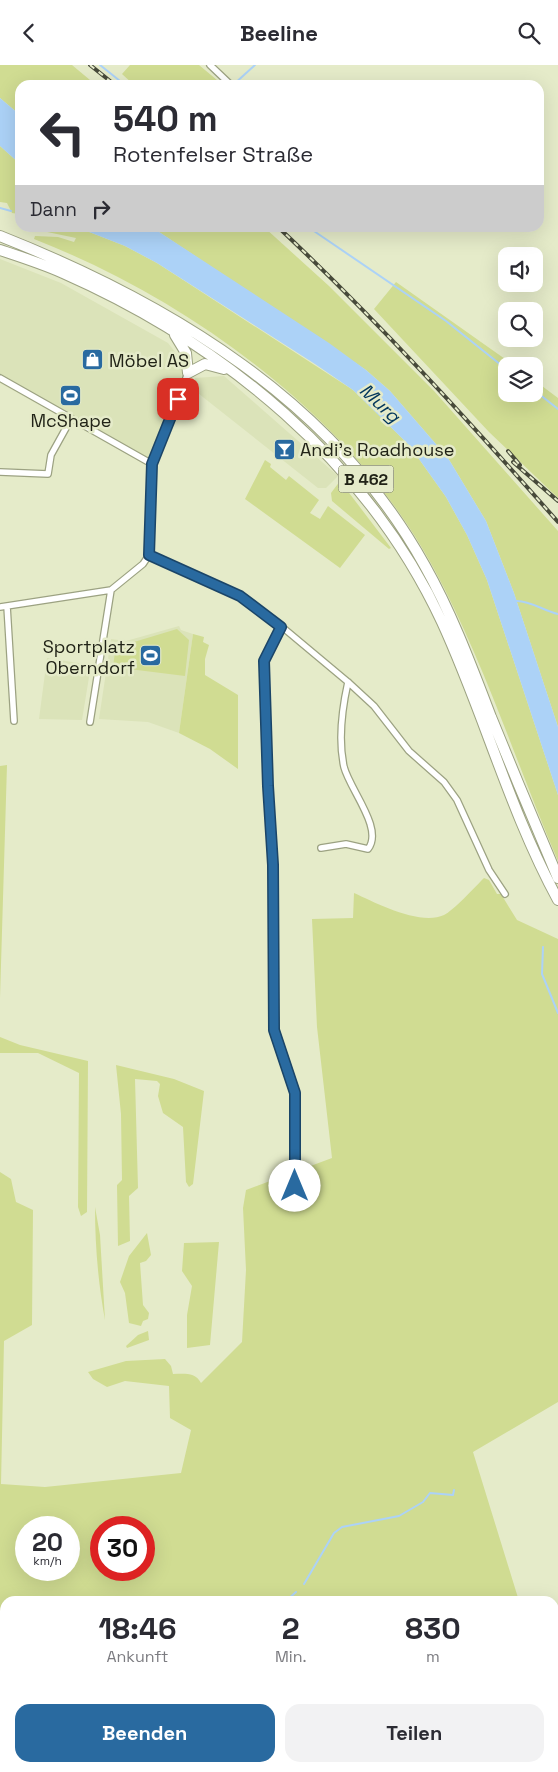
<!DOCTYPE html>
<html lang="de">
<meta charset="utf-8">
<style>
:root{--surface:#fff;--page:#f2f2f3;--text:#2b2b33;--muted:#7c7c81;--accent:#296aa0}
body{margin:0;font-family:"Space Grotesk",sans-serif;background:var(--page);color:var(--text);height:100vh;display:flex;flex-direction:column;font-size:19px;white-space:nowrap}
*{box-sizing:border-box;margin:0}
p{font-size:16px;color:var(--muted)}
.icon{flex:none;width:28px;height:28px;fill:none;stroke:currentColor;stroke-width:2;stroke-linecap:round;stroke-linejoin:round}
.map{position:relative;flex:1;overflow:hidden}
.sheet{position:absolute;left:0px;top:1531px;width:559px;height:176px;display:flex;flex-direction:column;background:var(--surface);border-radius:15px 15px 0 0;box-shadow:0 5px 20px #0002}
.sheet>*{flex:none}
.banner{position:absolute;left:15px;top:15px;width:529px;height:152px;border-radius:15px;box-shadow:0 5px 20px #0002;background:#fff;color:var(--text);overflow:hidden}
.fabs{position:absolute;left:498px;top:182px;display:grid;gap:10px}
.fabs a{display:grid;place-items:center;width:45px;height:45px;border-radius:10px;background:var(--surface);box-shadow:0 5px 20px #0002;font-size:25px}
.speed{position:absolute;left:15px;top:1451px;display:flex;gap:10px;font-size:25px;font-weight:700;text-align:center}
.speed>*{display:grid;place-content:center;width:65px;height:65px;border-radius:50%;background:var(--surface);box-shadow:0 5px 20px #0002;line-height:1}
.speed small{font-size:12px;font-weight:400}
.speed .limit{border:8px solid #d22;background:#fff;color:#111}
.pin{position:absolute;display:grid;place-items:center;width:42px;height:42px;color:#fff;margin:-21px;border-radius:10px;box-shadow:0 2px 8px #0006}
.me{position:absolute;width:55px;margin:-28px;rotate:0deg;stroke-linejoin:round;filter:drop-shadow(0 0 4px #0008)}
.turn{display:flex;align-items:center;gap:18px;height:105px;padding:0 15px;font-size:22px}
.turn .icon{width:65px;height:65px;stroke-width:2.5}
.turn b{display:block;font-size:35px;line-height:42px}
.then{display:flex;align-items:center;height:48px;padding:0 15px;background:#0003;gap:10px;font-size:19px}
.eta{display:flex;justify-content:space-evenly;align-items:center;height:85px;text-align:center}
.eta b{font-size:30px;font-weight:700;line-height:35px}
.action{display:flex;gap:10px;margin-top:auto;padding:10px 15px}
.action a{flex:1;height:58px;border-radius:15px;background:var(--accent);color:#fff;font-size:20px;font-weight:700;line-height:58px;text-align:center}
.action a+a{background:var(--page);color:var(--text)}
header{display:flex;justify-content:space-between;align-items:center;height:65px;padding:0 15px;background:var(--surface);font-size:22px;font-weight:700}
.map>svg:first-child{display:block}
.built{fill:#dbe3b9}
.green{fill:#d0dc92;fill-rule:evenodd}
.water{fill:#acd2f7}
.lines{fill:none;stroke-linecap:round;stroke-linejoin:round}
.stream{stroke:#acd2f7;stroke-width:2}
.minor-casing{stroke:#9ca282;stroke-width:8}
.trunk-casing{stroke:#9ca282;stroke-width:12}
.minor{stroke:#fff;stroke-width:5.5}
.trunk{stroke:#fff;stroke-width:10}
.rail-casing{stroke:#474a3a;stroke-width:4}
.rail{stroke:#e5ebc9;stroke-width:2;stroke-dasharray:5.5;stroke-linecap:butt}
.route-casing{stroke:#1b4568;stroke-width:12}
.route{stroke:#296aa0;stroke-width:9}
.labels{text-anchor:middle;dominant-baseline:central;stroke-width:5;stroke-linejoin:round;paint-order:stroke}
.shield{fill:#e5ebc9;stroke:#5c5f4c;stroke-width:1}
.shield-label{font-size:16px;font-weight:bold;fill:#212317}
.poi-label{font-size:18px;fill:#212317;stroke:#e5ebc9;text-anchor:start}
.water-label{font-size:19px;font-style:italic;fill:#02365c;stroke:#e5ebc9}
</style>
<header><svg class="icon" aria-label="back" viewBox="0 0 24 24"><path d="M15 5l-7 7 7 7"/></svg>Beeline<svg class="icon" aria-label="search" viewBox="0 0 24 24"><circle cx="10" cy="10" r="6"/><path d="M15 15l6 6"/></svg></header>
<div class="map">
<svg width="558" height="1707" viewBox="0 0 558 1707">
<rect width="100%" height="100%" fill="#e5ebc9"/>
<path class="built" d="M0,194L61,218L168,278L183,297L180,328L148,401L0,318Z
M224,311L338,411L326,423H318L194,325L195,313Z
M179,561L181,565L193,569L179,668L148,657L99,654L111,574L126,576Z
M47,593L91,600L82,655L39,654Z"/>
<path class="green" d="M0,0H72L96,20H20V50L0,33Z
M130,0H199L223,20H134L122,9Z
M0,81L20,99L19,149L12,148L7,138L0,137Z
M28,163H79L125,181L157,198L353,325L409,380L446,432L467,470L487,515L558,730V796C516,698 484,596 433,502C352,352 190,235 34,174L35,171L58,172L74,177L76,173Z
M153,163H265L329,221L434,326L558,466V662L514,528L486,456L448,393L390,326L366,305Z
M396,217L515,301H506V329H534V315L558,333V433L489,367L374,244Z
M265,395L271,399L270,402L286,415L289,411L319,435L310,448L320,454L328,441L365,470L340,503L245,434Z
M340,416L391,483L389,484L332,436L331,428Z
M177,564L189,575L185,611L113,602L116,579L124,580Z
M193,569L204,572L203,577L209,580L205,594V610L238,630V704L210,684L179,668Z
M7,700L0,933V701Z
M484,813L489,815L497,829H501L517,855L558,874V1337L473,1387L519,1536H5V1702H554V1555L558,1553V1707H0V1107L11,1114L16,1137L33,1145L32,1260L4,1276L1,1419L45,1422L181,1408L191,1365L170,1353L169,1321L125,1316L107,1322L93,1314L88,1307L126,1296L165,1294L171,1301L173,1309C185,1309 195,1307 201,1318L242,1277L246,1205L243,1143L246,1125L332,1093L317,962L312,854L353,853L354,828C376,838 420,861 444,850C453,846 475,822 484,813ZM26,1462H69V1505H26ZM101,1462H144V1505H101Z
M0,972L20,980L88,996L87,1147L81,1151L78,1142L79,1008L38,988H0Z
M116,1000L174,1014L204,1026L193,1119L189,1122L186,1117L183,1062L163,1048L158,1031L160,1019L157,1016L135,1014L138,1123L129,1131L130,1176L118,1181L117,1120L122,1115L121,1049Z
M95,1142L100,1170L105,1255C98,1217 95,1180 95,1142Z
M147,1168L151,1190L146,1196L140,1198L143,1240L149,1248L148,1254L143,1256L141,1261L129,1258L125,1228L120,1217L129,1191Z
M219,1177L210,1280L187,1283V1250L192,1221L182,1206L184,1178Z
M148,1266L149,1275L127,1283L126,1281L138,1270Z"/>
<path class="water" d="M0,33L20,50V99L0,81Z
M79,163H153L329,278L366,305L390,326L448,393L486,456L514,528L558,662V730L487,515L467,470L446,432L409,380L353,325L315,299L157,198L125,181Z"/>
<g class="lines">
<path class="stream" d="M100,0L125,20
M233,20L255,0
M0,143L11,146
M308,162L446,256L506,304
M534,325L558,344
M516,536C529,535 544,546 558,549
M543,882L542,909L558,948
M304,1519L334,1468L342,1462L399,1451L423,1437L430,1428L453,1430L454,1425
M286,1536L296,1527
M554,1586L558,1583
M325,1707L333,1702
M432,1707L433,1702"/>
<defs>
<path id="minor" d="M210,0L231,20
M0,313L152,399
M0,407L48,409L51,390L71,354
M149,490L239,531L281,561L348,617L374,641L409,686L444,717L457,735L489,805L505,829
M7,541L14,656
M0,542L111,525L143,499L149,490L152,399L188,308
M281,561L265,596L267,715L273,800L275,965L295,1028V1121
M90,657L111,525
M321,783L346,779L368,784C384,764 350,725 344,702C338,675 342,644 348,617"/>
<path id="trunk" d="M0,171C169,238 334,336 425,501C452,549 471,600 491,652C513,706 535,759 558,813
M0,185C21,192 43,199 63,208C224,279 367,396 442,557C484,648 510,747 558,835
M175,270L186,288L188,308L205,299L224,304"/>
</defs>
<use href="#minor" class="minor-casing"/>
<use href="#trunk" class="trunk-casing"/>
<use href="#minor" class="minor"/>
<use href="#trunk" class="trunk"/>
<defs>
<path id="rail" d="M90,0L115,20
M278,162C377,255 468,355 558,457
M508,386L520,400
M513,397L558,436"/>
</defs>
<use href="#rail" class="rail-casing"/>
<use href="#rail" class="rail"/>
</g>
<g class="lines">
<defs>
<path id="route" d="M178,334L152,399L149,490L240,531L281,562L264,596L268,721L273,800L274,965L295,1028V1121"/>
</defs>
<use href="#route" class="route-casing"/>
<use href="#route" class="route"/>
</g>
<defs>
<symbol id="shop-square" viewBox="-11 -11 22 22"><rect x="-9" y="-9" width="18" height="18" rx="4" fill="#296aa0" stroke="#e5ebc9"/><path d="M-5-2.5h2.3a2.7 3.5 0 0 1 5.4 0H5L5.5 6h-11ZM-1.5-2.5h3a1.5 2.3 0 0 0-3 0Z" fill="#fff"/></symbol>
<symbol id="stadium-square" viewBox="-11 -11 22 22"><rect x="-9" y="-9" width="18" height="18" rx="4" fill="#296aa0" stroke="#e5ebc9"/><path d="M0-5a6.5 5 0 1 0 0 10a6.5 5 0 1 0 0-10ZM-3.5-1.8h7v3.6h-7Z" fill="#fff"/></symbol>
<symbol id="bar-square" viewBox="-11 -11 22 22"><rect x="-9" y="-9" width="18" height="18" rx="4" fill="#296aa0" stroke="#e5ebc9"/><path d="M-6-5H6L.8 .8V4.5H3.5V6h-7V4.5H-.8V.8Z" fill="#fff"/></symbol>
</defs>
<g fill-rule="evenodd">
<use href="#shop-square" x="80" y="282" width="25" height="25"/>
<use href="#stadium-square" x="58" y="318" width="25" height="25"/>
<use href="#bar-square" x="272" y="372" width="25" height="25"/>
<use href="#stadium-square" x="138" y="578" width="25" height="25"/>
</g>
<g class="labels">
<rect class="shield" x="338.5" y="400.5" width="55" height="27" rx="4"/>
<g class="shield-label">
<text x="366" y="414">B 462</text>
</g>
<g class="poi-label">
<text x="109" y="295">Möbel AS</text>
<text x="71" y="355" text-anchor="middle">McShape</text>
<text x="300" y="384">Andi's Roadhouse</text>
<text x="135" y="581" text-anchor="end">Sportplatz<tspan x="135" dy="21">Oberndorf</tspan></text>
</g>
<g class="water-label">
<text transform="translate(380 338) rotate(43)">Murg</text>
</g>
</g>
</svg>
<div class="fabs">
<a><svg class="icon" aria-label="sound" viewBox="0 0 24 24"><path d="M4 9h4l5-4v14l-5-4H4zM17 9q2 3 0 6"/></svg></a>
<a><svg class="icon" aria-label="search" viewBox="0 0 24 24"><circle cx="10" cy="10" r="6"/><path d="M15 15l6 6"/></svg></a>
<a><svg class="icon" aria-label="layers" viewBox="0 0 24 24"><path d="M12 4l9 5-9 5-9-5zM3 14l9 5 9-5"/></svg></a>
</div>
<div class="speed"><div>20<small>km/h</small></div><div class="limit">30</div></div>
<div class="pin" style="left:178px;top:334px;background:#d93025"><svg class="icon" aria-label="arrive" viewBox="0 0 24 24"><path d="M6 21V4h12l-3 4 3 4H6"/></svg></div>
<svg class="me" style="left:295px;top:1121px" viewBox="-20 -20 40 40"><circle r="19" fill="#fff"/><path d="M0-13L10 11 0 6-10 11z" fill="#296aa0"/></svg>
<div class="banner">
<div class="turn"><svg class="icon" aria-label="left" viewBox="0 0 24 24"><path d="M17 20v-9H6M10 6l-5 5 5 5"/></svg><div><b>540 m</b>Rotenfelser Straße</div></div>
<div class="then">Dann<svg class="icon" aria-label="right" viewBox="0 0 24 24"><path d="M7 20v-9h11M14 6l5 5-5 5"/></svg></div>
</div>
<section class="sheet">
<div class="eta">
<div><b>18:46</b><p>Ankunft</p></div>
<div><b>2</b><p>Min.</p></div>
<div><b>830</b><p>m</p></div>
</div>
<div class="action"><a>Beenden</a><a>Teilen</a></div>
</section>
</div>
